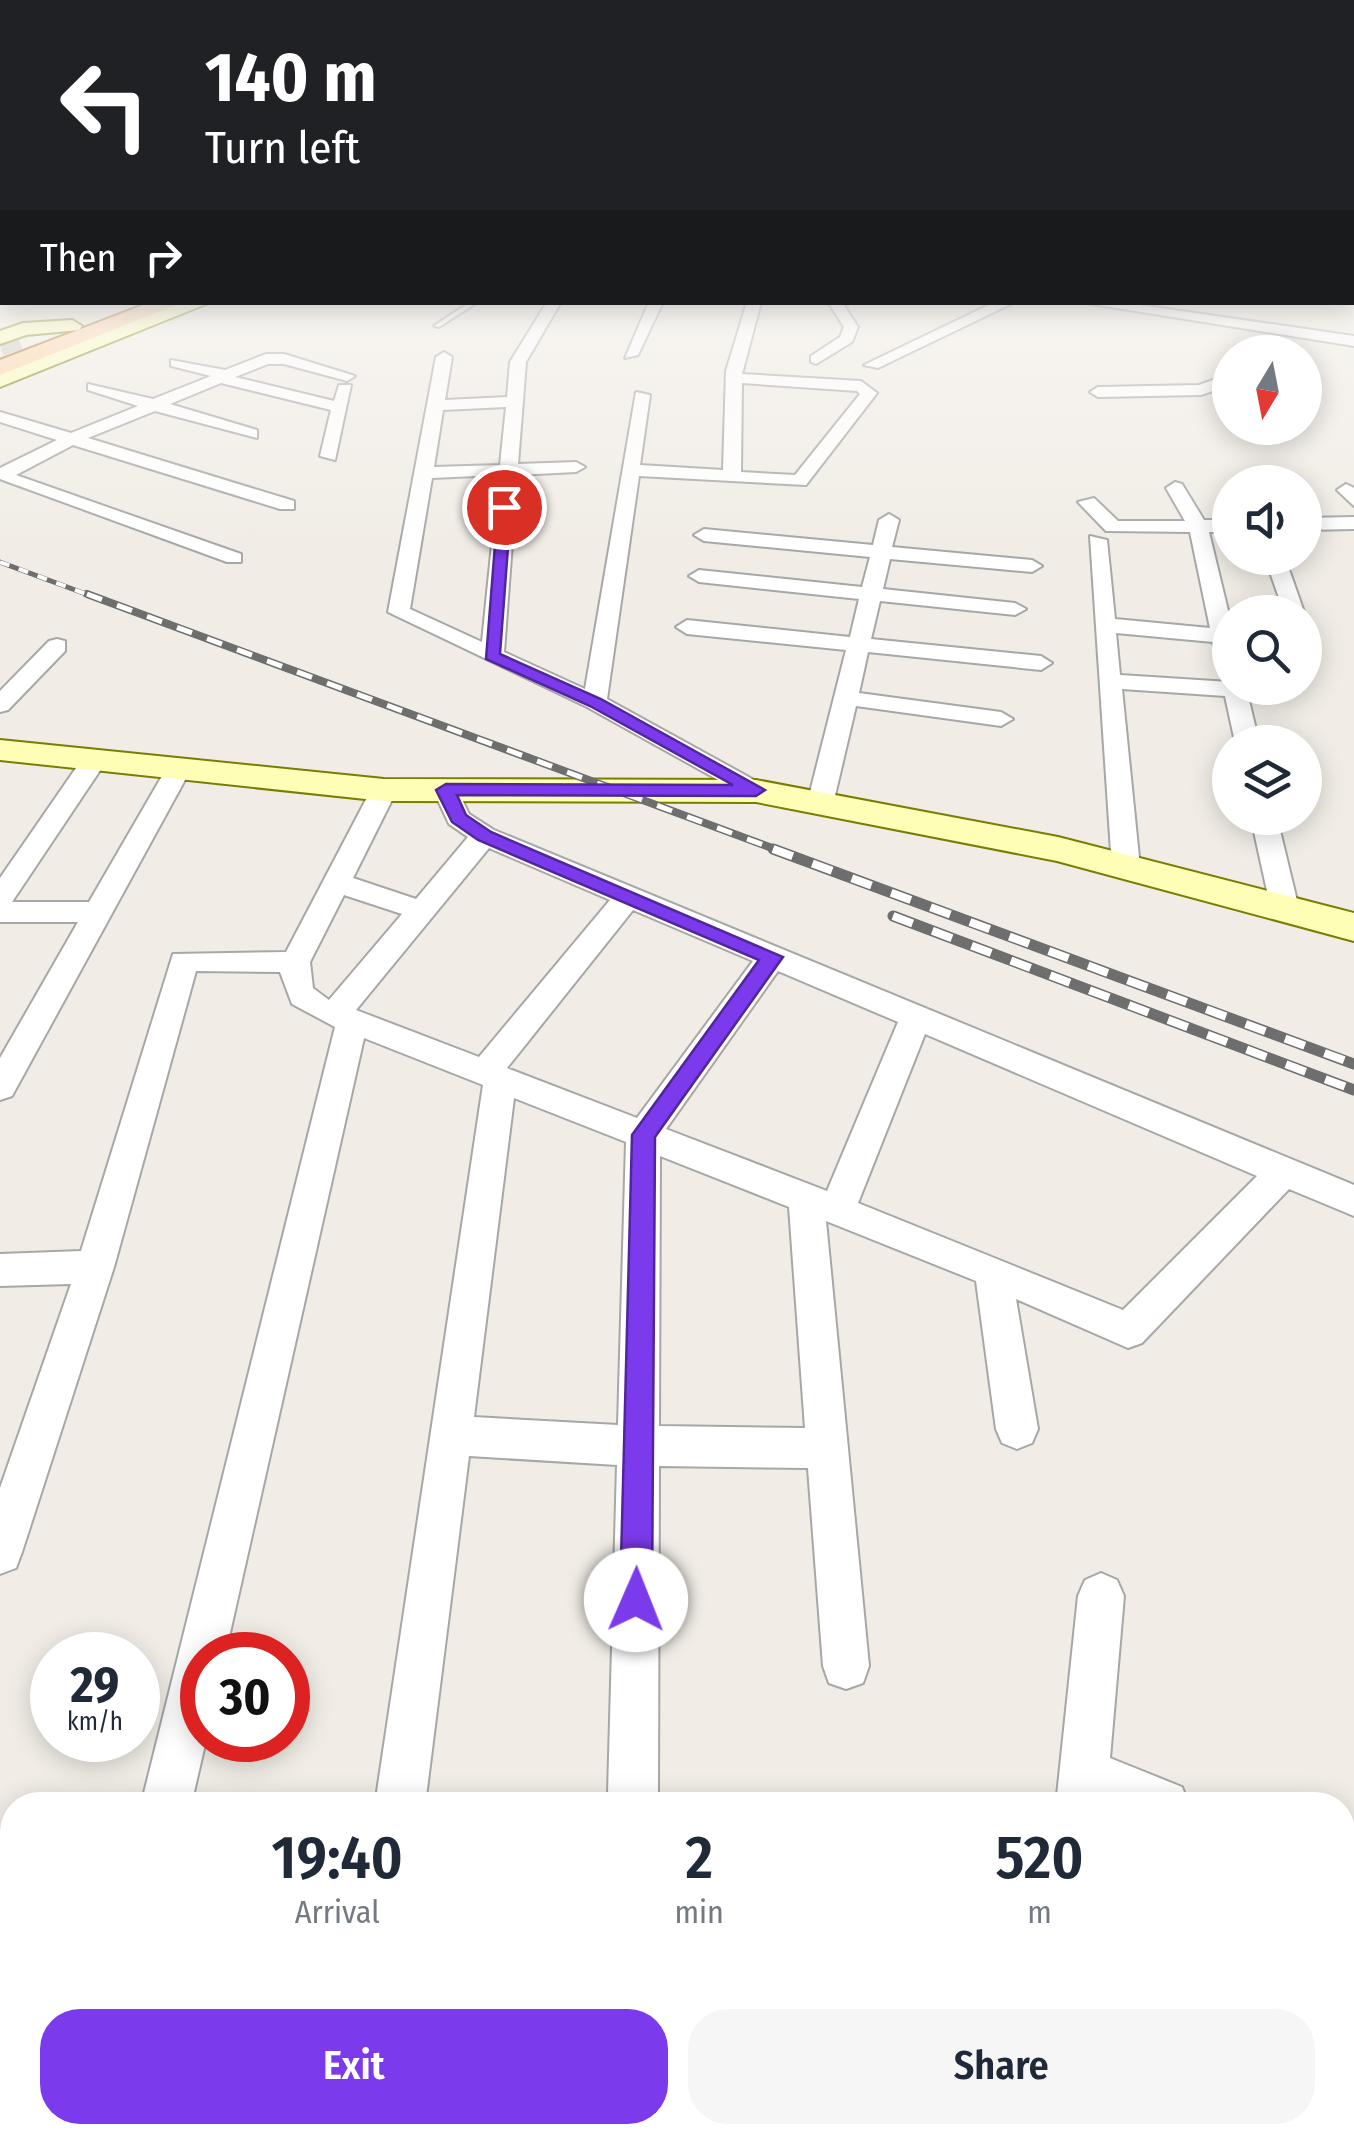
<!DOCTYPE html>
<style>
:root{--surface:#fff;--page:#f6f6f7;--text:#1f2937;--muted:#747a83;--accent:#7c3aed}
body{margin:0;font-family:"Fira Sans Condensed",sans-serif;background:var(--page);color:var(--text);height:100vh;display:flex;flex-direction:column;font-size:38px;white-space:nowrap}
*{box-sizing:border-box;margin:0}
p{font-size:32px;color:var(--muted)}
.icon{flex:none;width:55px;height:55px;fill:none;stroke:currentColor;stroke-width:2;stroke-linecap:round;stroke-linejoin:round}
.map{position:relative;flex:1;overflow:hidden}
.side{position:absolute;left:0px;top:1792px;width:1355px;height:352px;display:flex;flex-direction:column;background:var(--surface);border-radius:40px 40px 0 0;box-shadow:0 5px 25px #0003}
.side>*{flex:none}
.hud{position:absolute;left:0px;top:0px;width:1355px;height:305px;box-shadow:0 5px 25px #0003;background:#202124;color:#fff;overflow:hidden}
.needle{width:65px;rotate:190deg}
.controls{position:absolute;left:1212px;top:335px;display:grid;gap:20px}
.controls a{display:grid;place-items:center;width:110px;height:110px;border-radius:50%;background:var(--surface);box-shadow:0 5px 25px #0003;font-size:50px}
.speed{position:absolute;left:30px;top:1632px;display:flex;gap:20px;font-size:50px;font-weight:700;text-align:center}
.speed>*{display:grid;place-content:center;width:130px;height:130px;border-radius:50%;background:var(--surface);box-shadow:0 5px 25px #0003;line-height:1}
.speed small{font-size:25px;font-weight:400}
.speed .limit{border:15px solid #d22;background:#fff;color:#111}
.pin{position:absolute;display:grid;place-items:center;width:85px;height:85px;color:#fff;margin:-42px;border:5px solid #fff;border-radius:50%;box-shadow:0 2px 10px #0007}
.me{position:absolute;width:110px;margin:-55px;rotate:1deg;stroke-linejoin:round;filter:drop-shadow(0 0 8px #0008)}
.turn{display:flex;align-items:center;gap:35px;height:210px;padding:0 40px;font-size:45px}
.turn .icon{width:130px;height:130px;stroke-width:2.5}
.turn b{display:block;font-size:70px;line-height:85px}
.then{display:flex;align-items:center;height:95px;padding:0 40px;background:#0003;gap:20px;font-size:38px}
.eta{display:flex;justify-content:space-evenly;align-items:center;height:170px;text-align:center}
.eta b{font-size:60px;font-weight:600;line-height:70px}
.action{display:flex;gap:20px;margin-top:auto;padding:20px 40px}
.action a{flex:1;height:115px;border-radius:40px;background:var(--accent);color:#fff;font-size:40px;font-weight:600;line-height:115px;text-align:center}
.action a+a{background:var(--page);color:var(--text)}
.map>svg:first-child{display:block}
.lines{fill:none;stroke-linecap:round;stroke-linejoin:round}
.secondary-tunnel{stroke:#c7c4be;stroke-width:20;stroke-dasharray:20 10;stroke-linecap:butt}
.lane-casing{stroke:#a7a7a7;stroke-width:4}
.street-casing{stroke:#a7a7a7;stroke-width:4}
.secondary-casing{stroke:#787e00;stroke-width:4}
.primary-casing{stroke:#9c5f00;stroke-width:4}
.lane{fill:#fff;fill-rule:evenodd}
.street{fill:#fff;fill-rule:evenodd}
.secondary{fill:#fffeb6;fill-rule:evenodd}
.primary{fill:#ffcf9d;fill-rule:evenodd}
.rail-far2-casing{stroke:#6e6e6e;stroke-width:5}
.rail-far1-casing{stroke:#6e6e6e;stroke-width:8}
.rail-casing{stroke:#6e6e6e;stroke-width:11}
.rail-far2{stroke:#fff;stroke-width:4;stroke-dasharray:10;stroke-linecap:butt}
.rail-far1{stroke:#fff;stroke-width:5;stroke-dasharray:16;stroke-linecap:butt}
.rail{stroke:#fff;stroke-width:8;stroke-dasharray:21;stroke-linecap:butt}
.route{fill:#7c3aed;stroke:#51269a;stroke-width:2.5}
</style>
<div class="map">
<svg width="1354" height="2143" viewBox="0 0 1354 2143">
<rect width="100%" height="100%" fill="#f1ede6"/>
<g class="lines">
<path class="secondary-tunnel" d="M0,346L26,337"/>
<defs>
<path id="lane" d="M470,302H478L439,327L434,326Z"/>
<path id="street" d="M547,302H561L526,362L518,464L576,462L585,467L576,472L517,475L504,652L585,689L636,392L650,395L640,465L723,470L726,371L747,302H761L742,374L861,381L877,393L806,485L639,476L607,699L765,786L769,791L765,796H747L587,707L388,612L436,357L444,352L452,357L445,400L507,397L510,362ZM742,383L857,391L860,394L795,475L741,472ZM506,407L500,465L434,467L443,410ZM499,475L482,642L410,609L432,478Z
M649,302H663L638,355L625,358Z
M828,302H842L858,327L852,342L816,364L811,362V356L840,337L844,327Z
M995,302H1015L878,368L864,365Z
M1079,302H1119L1354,336V346Z
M266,354H284L355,376L347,381L284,364H268L235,377L334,401L339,385H351L335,460L320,456L331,410L221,383L170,404L257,430V438L155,411L88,438L294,501V509H280L73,445L16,475L241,554V562H227L0,479V468L57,440L0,422V412L71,433L138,406L88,390V384L153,399L211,376L171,366V360L225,370Z
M1230,374V385L1201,395L1098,397L1090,392L1098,387L1199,385Z
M1175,482L1182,484L1204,520H1230V532H1209L1230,619V674L1219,667L1213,642L1116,633L1120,675L1230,682V688H1246L1259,742H1235L1225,696L1122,689L1140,867L1126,876L1112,867L1090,536L1107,540L1115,619L1210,628L1190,532L1106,531L1078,502L1094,498L1118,521H1185L1166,488Z
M1346,484L1354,488V506L1337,490Z
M889,514L899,520L892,547L1032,560L1042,566L1032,572L890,559L883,589L1015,603L1026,609L1015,615L880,601L871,639L1041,656L1052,663L1041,670L868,652L859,693L1001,712L1013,719L1001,726L856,706L833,804L820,812L807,804L846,650L687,634L676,627L687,620L850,637L859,599L699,582L689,576L699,570L862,587L870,557L704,541L694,535L704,529L873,545L879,520Z
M1354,517V529L1305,530V518Z
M1265,558H1285L1304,612H1284Z
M57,639L65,641V651L8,710L0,712V691L49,641Z
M94,752L107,760L12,902H89L169,764H187L191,769L12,1096L0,1100V1058L78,922H0V878L85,755Z
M384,782L397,790L353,878L416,899L468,837L449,824L433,790L437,785H455L469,814L494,830L1354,1185V1216L1289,1189L1142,1343L1128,1348L1016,1299L1038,1429L1032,1443L1017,1449L1002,1443L996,1429L976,1281L826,1221L869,1666L863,1683L846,1689L829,1683L823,1666L808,1468L659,1466L658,1793L653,1805H613L608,1793L617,1465L469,1456L425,1805H375L483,1085L364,1038L225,1655H202L206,1740L191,1805H141L335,1027L292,1004L280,972L196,971L114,1267L22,1552L16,1568L0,1574V1488L71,1284L0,1286V1254L81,1251L173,954L286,952L371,790ZM489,848L610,900L479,1057L356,1010ZM344,895L402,914L329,1000L313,988L310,962ZM633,910L753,961L637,1118L507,1068ZM778,971L898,1022L827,1191L666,1129ZM925,1034L1257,1176L1123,1310L858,1203ZM514,1098L626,1142L618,1425L474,1417ZM660,1156L789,1207L805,1428L659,1426Z
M1251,818H1277L1299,909L1295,916H1275L1271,909Z
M1101,1573L1117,1580L1124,1596L1110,1758L1182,1787L1189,1805H1056L1078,1596L1085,1580Z
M1342,1852L1354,1856V1908L1342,1904Z
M437,2132H495L492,2143H434Z
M717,2132H775L773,2143H715Z
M1019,2132H1077L1076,2143H1018Z"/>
<path id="secondary" d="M183,302H211L0,387V372Z
M72,320L82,326L79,330L26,335L0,344V331L23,323Z
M0,740L384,779L756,780L1058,837L1354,913V941L1057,861L756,802L384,801L0,760Z"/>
<path id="primary" d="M151,302H183L0,375V360Z"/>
</defs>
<use href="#lane" class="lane-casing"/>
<use href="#street" class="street-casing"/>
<use href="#secondary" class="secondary-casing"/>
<use href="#primary" class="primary-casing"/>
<use href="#lane" class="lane"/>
<use href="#street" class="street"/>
<use href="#secondary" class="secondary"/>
<use href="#primary" class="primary"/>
<defs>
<path id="rail-far2" d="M0,562L94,597"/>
<path id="rail-far1" d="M87,594L780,851"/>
<path id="rail" d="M773,849L1354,1064
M893,916L1354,1090"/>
</defs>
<use href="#rail-far2" class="rail-far2-casing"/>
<use href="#rail-far1" class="rail-far1-casing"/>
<use href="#rail" class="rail-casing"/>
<use href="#rail-far2" class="rail-far2"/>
<use href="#rail-far1" class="rail-far1"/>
<use href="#rail" class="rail"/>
</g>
<linearGradient id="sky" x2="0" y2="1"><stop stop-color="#8cc2e6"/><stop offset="0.45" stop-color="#f9f7f4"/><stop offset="1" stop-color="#f9f7f4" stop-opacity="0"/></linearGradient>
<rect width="1354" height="544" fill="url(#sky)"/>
<path class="route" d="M504,503L511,507L500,654L601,699L765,790L756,796L457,795L466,815L491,832L783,957L655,1137L652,1600L647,1612L636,1616L625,1612L620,1600L632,1135L759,960L478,840L452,822L436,790L446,784L733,785L590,706L486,659L498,507Z"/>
</svg>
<div class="controls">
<a><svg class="needle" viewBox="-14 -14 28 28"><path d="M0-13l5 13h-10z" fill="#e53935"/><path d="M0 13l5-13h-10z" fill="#747a83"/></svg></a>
<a><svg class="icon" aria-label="sound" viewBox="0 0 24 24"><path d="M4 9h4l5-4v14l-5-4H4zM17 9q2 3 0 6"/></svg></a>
<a><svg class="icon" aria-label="search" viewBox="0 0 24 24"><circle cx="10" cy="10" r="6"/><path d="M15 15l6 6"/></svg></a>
<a><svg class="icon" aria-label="layers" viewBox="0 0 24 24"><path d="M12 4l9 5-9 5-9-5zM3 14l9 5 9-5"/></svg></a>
</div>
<div class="speed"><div>29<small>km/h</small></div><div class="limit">30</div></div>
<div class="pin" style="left:504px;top:507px;background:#d93025"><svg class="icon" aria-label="arrive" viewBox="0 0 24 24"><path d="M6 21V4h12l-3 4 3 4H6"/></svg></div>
<svg class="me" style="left:636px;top:1600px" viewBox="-20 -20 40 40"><circle r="19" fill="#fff"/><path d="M0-13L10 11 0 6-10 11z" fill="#7c3aed"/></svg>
<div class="hud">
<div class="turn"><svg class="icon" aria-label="left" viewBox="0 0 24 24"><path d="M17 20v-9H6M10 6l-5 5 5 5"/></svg><div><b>140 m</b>Turn left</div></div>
<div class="then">Then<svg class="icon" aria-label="right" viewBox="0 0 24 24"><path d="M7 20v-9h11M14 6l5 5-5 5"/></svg></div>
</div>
<section class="side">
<div class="eta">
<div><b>19:40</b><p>Arrival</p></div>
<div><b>2</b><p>min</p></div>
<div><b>520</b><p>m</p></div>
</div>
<div class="action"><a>Exit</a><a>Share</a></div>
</section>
</div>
